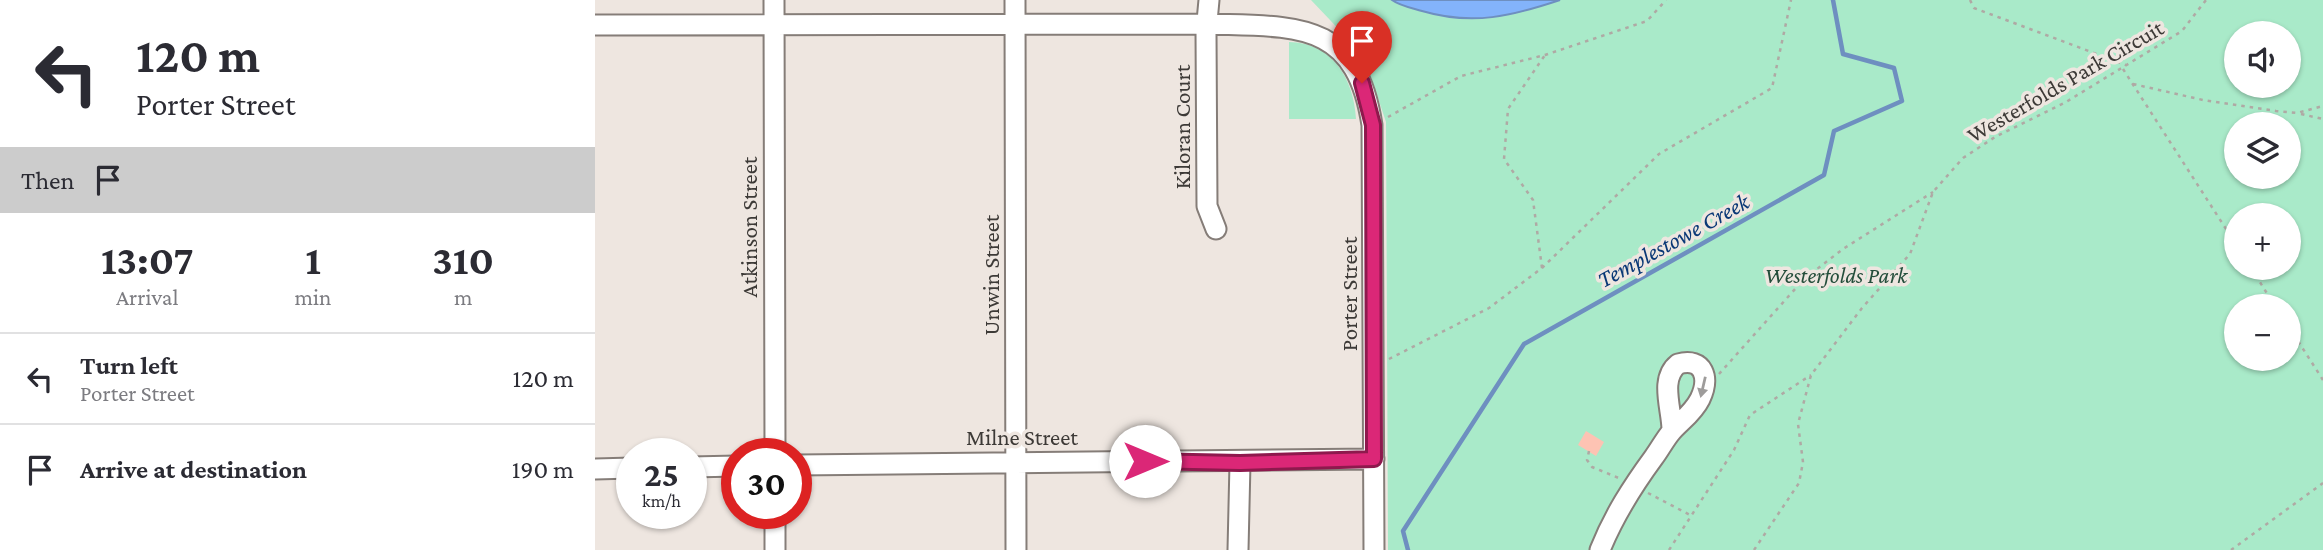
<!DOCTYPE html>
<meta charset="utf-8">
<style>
:root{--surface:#fff;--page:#f2f2f3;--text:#2b2b33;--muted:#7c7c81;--line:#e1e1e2}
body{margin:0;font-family:"Crimson Pro",serif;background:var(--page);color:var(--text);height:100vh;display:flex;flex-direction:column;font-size:26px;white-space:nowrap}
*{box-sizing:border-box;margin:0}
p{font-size:23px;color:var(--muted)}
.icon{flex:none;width:38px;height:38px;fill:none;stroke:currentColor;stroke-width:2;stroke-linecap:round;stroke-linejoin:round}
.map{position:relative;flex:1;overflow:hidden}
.drawer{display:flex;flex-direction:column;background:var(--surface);width:595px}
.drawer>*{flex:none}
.banner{background:#fff;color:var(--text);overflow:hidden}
.controls{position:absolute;left:1629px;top:21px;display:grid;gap:14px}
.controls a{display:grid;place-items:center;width:77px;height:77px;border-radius:50%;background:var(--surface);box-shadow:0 2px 5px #0004;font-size:35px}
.speed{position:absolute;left:21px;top:438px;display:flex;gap:14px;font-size:35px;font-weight:700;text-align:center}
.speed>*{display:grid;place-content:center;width:91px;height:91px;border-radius:50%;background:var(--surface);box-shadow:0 2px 5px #0004;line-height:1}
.speed small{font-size:18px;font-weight:400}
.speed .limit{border:10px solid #d22;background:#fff;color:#111}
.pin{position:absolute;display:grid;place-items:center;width:60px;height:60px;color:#fff;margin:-72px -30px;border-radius:50% 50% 50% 0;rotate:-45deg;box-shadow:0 0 7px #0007}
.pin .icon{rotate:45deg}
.me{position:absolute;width:77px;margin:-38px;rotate:90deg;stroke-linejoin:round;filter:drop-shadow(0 0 5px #0008)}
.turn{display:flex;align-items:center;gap:24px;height:147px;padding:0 21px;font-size:32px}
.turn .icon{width:91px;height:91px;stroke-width:2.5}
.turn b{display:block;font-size:49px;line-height:60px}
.then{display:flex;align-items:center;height:66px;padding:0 21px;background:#0003;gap:14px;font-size:26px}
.eta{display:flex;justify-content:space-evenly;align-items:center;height:119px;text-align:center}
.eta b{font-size:42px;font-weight:700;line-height:49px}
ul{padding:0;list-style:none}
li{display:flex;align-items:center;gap:21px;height:91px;padding:0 21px;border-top:2px solid var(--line)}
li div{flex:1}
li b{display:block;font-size:26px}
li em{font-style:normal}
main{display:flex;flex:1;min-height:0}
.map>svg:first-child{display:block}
.green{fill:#a9eac9;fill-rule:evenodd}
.water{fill:#83b3fb;stroke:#6e8fc0;stroke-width:2}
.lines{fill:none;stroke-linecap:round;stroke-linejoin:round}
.stream{stroke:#6e8fc0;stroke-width:4.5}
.building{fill:#fdc3b3}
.minor-casing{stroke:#857d78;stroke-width:23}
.path{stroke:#afa9a4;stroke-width:2.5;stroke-dasharray:3.5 5;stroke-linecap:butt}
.minor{stroke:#fff;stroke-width:19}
.oneway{fill:#9e9c9b}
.route-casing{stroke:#8e194d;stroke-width:18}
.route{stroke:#db2777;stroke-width:12}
.labels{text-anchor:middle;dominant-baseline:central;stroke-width:7;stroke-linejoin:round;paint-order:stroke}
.street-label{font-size:23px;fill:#3d3a37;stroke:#eee6e0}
.park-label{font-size:23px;font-style:italic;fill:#244e3b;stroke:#eee6e0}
.water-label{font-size:24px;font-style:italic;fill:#0a3876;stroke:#eee6e0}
</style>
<main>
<section class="drawer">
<div class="banner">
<div class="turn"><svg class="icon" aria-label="left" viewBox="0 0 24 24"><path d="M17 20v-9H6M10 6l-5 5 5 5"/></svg><div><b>120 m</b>Porter Street</div></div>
<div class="then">Then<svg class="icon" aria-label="arrive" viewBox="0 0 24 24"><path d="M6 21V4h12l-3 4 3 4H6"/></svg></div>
</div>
<div class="eta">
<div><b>13:07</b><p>Arrival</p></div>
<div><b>1</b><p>min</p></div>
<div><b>310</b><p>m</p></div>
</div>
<ul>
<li><svg class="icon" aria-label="left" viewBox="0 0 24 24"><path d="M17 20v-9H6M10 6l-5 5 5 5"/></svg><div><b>Turn left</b><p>Porter Street</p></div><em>120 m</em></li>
<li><svg class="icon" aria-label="arrive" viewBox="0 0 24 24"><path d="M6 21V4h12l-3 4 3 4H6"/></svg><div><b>Arrive at destination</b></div><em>190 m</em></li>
</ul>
</section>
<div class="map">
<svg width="1728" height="550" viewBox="0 0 1728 550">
<rect width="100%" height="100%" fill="#eee6e0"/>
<path class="green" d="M716,0H797L799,2L936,9L965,0H1728V550H793L791,122L776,77L754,40ZM1642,33H1694V86H1642ZM1642,124H1694V177H1642ZM1642,215H1694V268H1642ZM1642,306H1694V359H1642Z
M694,42C737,42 759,79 761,119H694Z"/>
<path class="water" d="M797,0H965C917,16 878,26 827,11C817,8 805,6 797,0Z"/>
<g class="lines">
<path class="stream" d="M813,550L808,531L929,344L1229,175L1239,131L1307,101L1299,68L1248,54L1238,0"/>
</g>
<path class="building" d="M991,431L1009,442L1001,456L983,445Z"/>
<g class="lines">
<defs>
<path id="minor" d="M179,0L180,453
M420,0L421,550
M614,0L611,32L612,206L621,229
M0,25L613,24C700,27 761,19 777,125L779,550
M201,465C394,462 587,462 779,459
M96,467L142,466
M0,469L37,468
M180,513V550
M643,550L645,463
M1005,550C1019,515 1037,487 1059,457C1065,449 1070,439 1077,431C1087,420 1098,413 1105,399C1115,378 1109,357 1083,364C1064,379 1077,409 1077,430"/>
</defs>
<use href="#minor" class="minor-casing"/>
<path class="path" d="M1375,0L1379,8L1531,65
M1528,69L1642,246
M1538,84L1608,100L1681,111L1702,113L1728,106
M1706,114L1728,119
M793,117L866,76L950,55L1052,21L1071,0
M947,268L938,200L909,159L913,109L950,55
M1656,268L1680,306
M1694,327L1728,380
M794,359L894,308L947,268L1064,154L1177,88L1196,0
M1124,374L1209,279L1248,249L1338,192
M994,451L992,460L997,467L1026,479
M1053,493L1097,516
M1074,550L1139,450L1155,415L1216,375
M1159,550L1204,483L1208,462L1203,424L1216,375L1267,308L1315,254L1338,192L1368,158L1400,137L1471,102L1587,31L1611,0
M1636,550L1728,483"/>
<use href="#minor" class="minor"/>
</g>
<defs><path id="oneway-solid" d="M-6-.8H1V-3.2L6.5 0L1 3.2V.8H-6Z" transform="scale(1.75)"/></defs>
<use class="oneway" href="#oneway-solid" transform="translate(1108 387) rotate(103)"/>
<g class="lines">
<defs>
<path id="route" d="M550,461L645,463L779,459L778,125L767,83"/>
</defs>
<use href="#route" class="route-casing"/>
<use href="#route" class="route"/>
</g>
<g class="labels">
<g class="street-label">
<text transform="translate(1470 81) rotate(-30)">Westerfolds Park Circuit</text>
<text transform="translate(587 127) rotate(-90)">Kiloran Court</text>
<text transform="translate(154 227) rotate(-90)">Atkinson Street</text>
<text transform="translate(396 275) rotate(-90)">Unwin Street</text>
<text transform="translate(754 294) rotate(-90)">Porter Street</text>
<text x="427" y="437">Milne Street</text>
</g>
<g class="park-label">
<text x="1241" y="275">Westerfolds Park</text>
</g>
<g class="water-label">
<text transform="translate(1078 240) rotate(-29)">Templestowe Creek</text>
</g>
</g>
</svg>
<div class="controls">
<a><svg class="icon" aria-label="sound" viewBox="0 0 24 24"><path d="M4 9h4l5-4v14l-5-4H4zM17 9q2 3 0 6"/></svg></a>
<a><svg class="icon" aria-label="layers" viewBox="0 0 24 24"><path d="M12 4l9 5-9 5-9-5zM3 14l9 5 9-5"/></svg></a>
<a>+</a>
<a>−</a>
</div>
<div class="speed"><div>25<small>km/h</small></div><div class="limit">30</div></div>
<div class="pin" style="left:767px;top:83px;background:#d93025"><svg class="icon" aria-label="arrive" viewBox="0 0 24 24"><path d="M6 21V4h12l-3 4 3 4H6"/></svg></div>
<svg class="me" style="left:550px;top:461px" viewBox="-20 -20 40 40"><circle r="19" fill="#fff"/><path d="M0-13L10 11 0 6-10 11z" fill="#db2777"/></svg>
</div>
</main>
